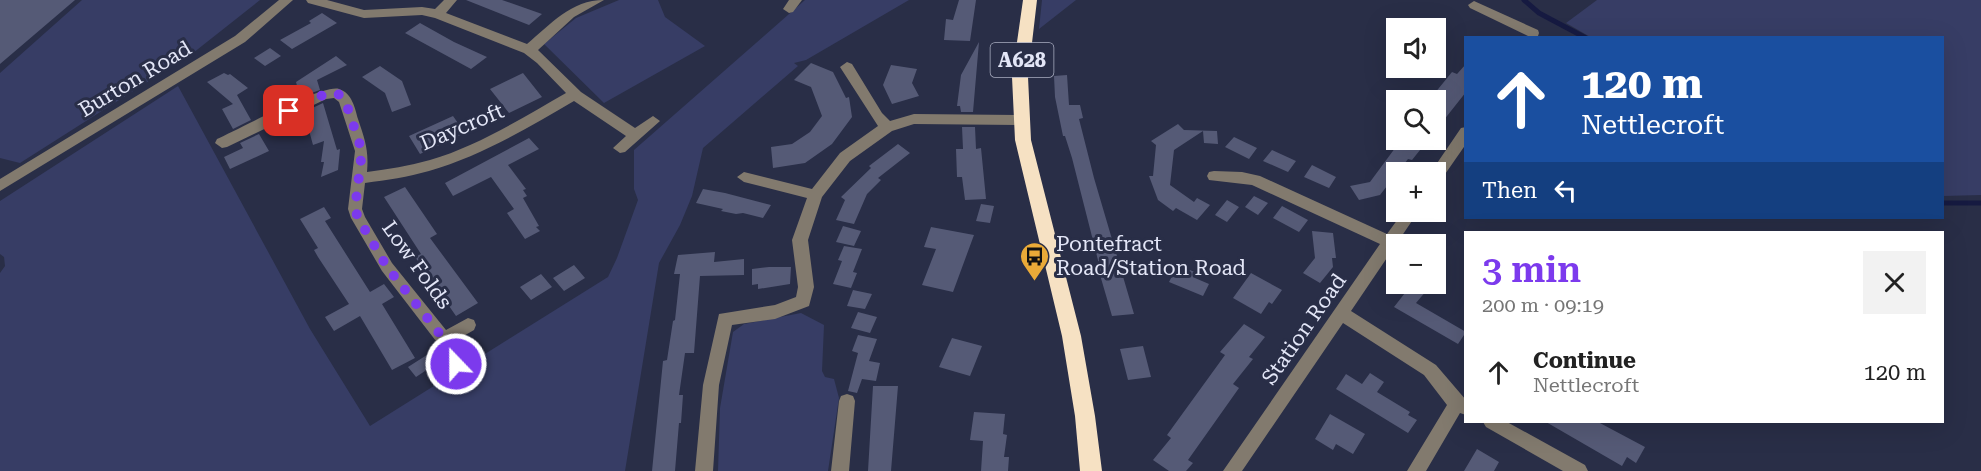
<!DOCTYPE html>
<meta charset="utf-8">
<style>
:root{--surface:#fff;--page:#f2f2f2;--text:#222;--muted:#767676;--accent:#7c3aed}
body{margin:0;font-family:"Roboto Serif",serif;background:var(--page);color:var(--text);height:100vh;display:flex;flex-direction:column;font-size:22px;white-space:nowrap}
*{box-sizing:border-box;margin:0}
p{font-size:20px;color:var(--muted)}
.icon{flex:none;width:33px;height:33px;fill:none;stroke:currentColor;stroke-width:2;stroke-linecap:round;stroke-linejoin:round}
.map{position:relative;flex:1;overflow:hidden}
.sheet{position:absolute;left:1464px;top:231px;width:480px;height:192px;display:flex;flex-direction:column;background:var(--surface);border-radius:0px;box-shadow:0 6px 24px #0002}
.sheet>*{flex:none}
.guide{position:absolute;left:1464px;top:36px;width:480px;height:183px;border-radius:0px;box-shadow:0 6px 24px #0002;background:#1a4fa0;color:#fff;overflow:hidden}
.tools{position:absolute;left:1386px;top:18px;display:grid;gap:12px}
.tools a{display:grid;place-items:center;width:60px;height:60px;border-radius:0px;background:var(--surface);box-shadow:0 6px 24px #0002;font-size:30px}
.pin{position:absolute;display:grid;place-items:center;width:51px;height:51px;color:#fff;margin:-26px;border-radius:12px;box-shadow:0 3px 9px #0006}
.me{position:absolute;width:66px;margin:-33px;rotate:338deg;stroke-linejoin:round;filter:drop-shadow(0 0 4px #0008)}
.turn{display:flex;align-items:center;gap:21px;height:126px;padding:0 18px;font-size:27px}
.turn .icon{width:78px;height:78px;stroke-width:2.5}
.turn b{display:block;font-size:42px;line-height:51px}
.then{display:flex;align-items:center;height:57px;padding:0 18px;background:#0003;gap:12px;font-size:22px}
.round{display:grid;place-items:center;flex:none;width:63px;height:63px;border-radius:0px;background:var(--page)}
.summary{display:flex;align-items:center;justify-content:space-between;height:102px;padding:0 18px}
h1{font-size:36px;font-weight:600;line-height:45px;color:var(--accent)}
ul{padding:0;list-style:none}
li{display:flex;align-items:center;gap:18px;height:78px;padding:0 18px}
li div{flex:1}
li b{display:block;font-size:22px}
li em{font-style:normal}
.map>svg:first-child{display:block}
.green{fill:#373d65}
.lines{fill:none;stroke-linecap:round;stroke-linejoin:round}
.stream{stroke:#161a41;stroke-width:5}
.building{fill:#555a76}
.minor{fill:#827a6e;fill-rule:evenodd}
.highway{fill:#f6e1c3;fill-rule:evenodd}
.route{stroke:#7c3aed;stroke-width:10;stroke-dasharray:0 18}
.labels{text-anchor:middle;dominant-baseline:central;stroke-width:6;stroke-linejoin:round;paint-order:stroke}
.shield{fill:#292e47;stroke:#abafc2;stroke-width:1.5}
.shield-label{font-size:20px;font-weight:bold;fill:#e3e6f7}
.street-label{font-size:21px;fill:#e3e6f7;stroke:#292e47}
.poi-label{font-size:21px;fill:#e3e6f7;stroke:#292e47;text-anchor:start}
</style>
<div class="map">
<svg width="1981" height="471" viewBox="0 0 1981 471">
<rect width="100%" height="100%" fill="#292e47"/>
<path class="green" d="M82,0H260L193,53L20,163L0,158V73Z
M619,0H658L665,17L705,46L604,103L544,44L576,18Z
M805,0H909L806,60L794,63L798,66L703,148L692,196L680,225L659,263L625,471H0V273L5,266L4,257L0,254V201L178,86L310,329L370,426L608,277L617,258L638,200L634,189V150Z
M1042,0H1076L1039,29Z
M1597,0H1981V195L1943,196L1942,38H1592L1566,23Z
M801,313L824,325L822,371L825,377L834,379L839,398L828,471H718L720,408L733,332L744,324Z"/>
<g class="lines">
<path class="stream" d="M1524,0L1539,13L1586,38
M1942,203H1981"/>
</g>
<path class="building" d="M0,0H75L0,64Z
M466,0H502L542,14L529,25Z
M959,0H976L970,41L944,40L946,19L953,20Z
M322,13L337,23L292,49L280,40L311,23L309,21Z
M420,23L454,42L487,57L471,69L405,33Z
M979,42L973,112H961L960,106H957L961,75Z
M270,48L281,56L265,66L254,58Z
M336,56L347,65L317,80L320,90L300,97L296,82Z
M811,63L833,72L846,98L849,97L852,117L832,144L805,163L773,168L771,147L792,144L810,132L822,116L811,87L794,80Z
M1466,64V92L1436,130V100L1430,99L1452,72L1457,74Z
M891,65L917,69L912,83L919,96L892,104L883,85Z
M380,66L402,81L411,105L392,112L385,93L362,77Z
M224,73L228,75L230,74L248,88L237,95L251,120L233,129L222,109L233,104L207,82Z
M523,73L542,97L509,113L490,89Z
M1067,75L1069,105H1080L1083,118L1079,119L1094,178L1134,314L1112,316L1098,268H1100L1072,158L1065,136H1063L1055,97L1054,76Z
M323,103L337,150L340,149L338,170L321,177L324,162H321L324,141L313,145L304,112Z
M453,116L465,133L420,154L409,136Z
M1178,124L1184,130L1217,131L1218,144L1204,143L1203,131L1174,150L1170,185L1194,202L1197,198L1210,205L1197,220L1176,208L1173,211L1158,200L1149,176H1153L1156,145L1151,141Z
M962,127H975L976,149L981,148L986,199L965,200L962,177H957L956,149H963Z
M259,134L269,151L230,169L224,157L243,148L240,143Z
M1234,137L1257,148L1249,159L1225,147Z
M529,138L539,149L508,165L526,189L523,190L527,196L523,198L539,226L536,227L540,231L525,239L507,213L514,209L491,177L453,196L445,183Z
M1401,140H1428L1412,160L1408,159L1380,195L1359,200L1350,186L1370,182Z
M898,144L910,153L878,178L881,180L867,194L854,224L836,220L845,200L841,197L871,168L869,166Z
M1272,150L1296,161L1288,172L1263,161Z
M1312,165L1336,177L1329,188L1304,177Z
M405,187L437,234L430,238L478,303L456,316L415,257L421,254L384,197Z
M703,189L725,193L771,205L763,218L743,213L736,214L721,211L723,209L696,203Z
M1254,196L1268,203L1258,215L1245,207Z
M1227,200L1239,207L1227,222L1215,215Z
M981,204L994,206L990,223L976,221Z
M1282,206L1308,220L1299,232L1273,218Z
M324,207L331,218L325,221L370,292L384,284L394,297L382,304L415,358L392,370L360,316L334,331L325,317L349,304L318,257L314,250L318,248L300,219Z
M843,226L861,231L854,246L836,242Z
M931,227L974,235L953,292L922,285L936,249L924,247Z
M1312,231L1333,233L1336,258H1332L1333,267L1320,283L1303,273L1315,258Z
M844,246L862,249L853,272L857,273L851,288L833,284L842,261L838,260Z
M715,252L714,262L744,259V275L700,276L694,353H685L679,395H683L681,423H679L675,471H652L663,361L667,360L673,321L675,320L680,274H674L678,255Z
M574,265L585,278L564,291L553,278Z
M1178,265L1197,273L1195,278L1209,284L1203,296L1169,282Z
M769,267H791L790,284L758,289V284L752,285V269Z
M1251,273L1282,290L1272,304L1269,302L1261,314L1233,298Z
M541,274L552,287L531,300L520,287Z
M1412,284H1432L1416,303L1466,332L1458,344L1394,307Z
M853,290L872,294L865,309L847,306Z
M858,312L877,317L870,333L851,328Z
M1244,324L1265,337L1249,357L1253,359L1233,384L1239,388L1188,460L1193,463L1186,471H1169L1153,460L1171,438L1167,435L1225,355L1220,352Z
M858,335L877,339L869,361L880,363L876,381L862,379L857,393L848,391L858,353L852,351Z
M952,338L982,346L970,376L939,367Z
M1143,346L1151,377L1128,380L1120,349Z
M430,353L437,363L416,377L408,367Z
M1370,373L1384,382L1377,392L1410,412L1408,415L1417,420L1408,433L1336,389L1346,374L1362,384Z
M873,386H898L891,471H868Z
M974,412L1005,414L1003,434L1007,435L1004,457H1009L1008,471H981L983,441L970,440Z
M1330,414L1365,434L1353,454L1336,444L1333,450L1315,439Z
M1546,422H1598L1645,447L1636,463L1627,457L1622,466Z
M1477,449L1499,462L1494,471H1464Z"/>
<g class="lines">
<path class="minor" d="M279,0H293L245,42L0,191V179L235,36Z
M306,0H327L364,10L422,7L435,9L444,0H457L446,13L527,44C551,24 571,0 604,0L574,17L538,50L581,92L635,128L653,116L660,121L625,152L620,153L613,148L626,136L574,101C528,128 481,156 429,171C408,177 387,180 365,183L362,209L365,217L392,263L446,330L468,318L474,320L476,325L474,330L455,341L466,357L462,369L456,371L450,369L448,364L449,358L382,271L351,218L348,209L355,151L339,102L334,98L326,99L227,147L222,148L215,143L217,139C237,130 323,84 339,89C352,93 355,108 358,119C365,140 369,150 367,172C388,169 409,166 430,160C478,146 522,118 566,93L537,63L524,53L435,18L422,15L364,18L308,3Z
M789,0H802L793,12L789,13L783,9Z
M1474,1L1538,30L1539,33L1538,36H1528L1470,8L1468,5Z
M847,62L852,64L882,113L890,121L914,114L1020,115L1027,120L1020,125L914,124L892,131L850,161L822,197L808,240L814,287L809,306L775,319L732,325L719,385L713,471H695L703,385L719,314L775,305L796,297L798,287L792,240L807,198L744,182L737,177L744,172L812,189L840,153L878,126L840,67Z
M1466,127V144L1441,180L1436,181V172H1431L1461,128Z
M1214,171L1242,172L1260,176L1387,234L1403,212H1418L1351,311L1436,365L1466,400V415L1460,413L1426,471H1407L1447,405L1424,375L1343,323L1242,471H1223L1380,244L1252,185L1209,180L1207,176L1209,172Z
M847,394L853,396L855,401L849,471H831L839,401L841,396Z
M1483,422H1507L1585,465L1588,471H1563L1486,427Z"/>
<path class="highway" d="M1023,0H1037L1028,77L1031,140L1081,336L1095,416L1102,471H1080L1075,416L1062,336L1015,140L1012,77Z"/>
</g>
<g class="lines">
<path class="route" d="M289,111L323,95L337,93L345,100L362,151L355,209L358,218L387,267L458,357L456,364"/>
</g>
<defs>
<symbol id="bus-pin" viewBox="-11 -11 22 30"><path d="M0 17L-7.5 6A9.5 9.5 0 1 1 7.5 6Z" fill="#eaaa38" stroke="#292e47"/><path d="M-5-6H5V4H4V6H2V4H-2V6H-4V4H-5ZM-3.5-4V0h7V-4ZM-3.5 1.2v1.5H-2V1.2ZM2 1.2v1.5H3.5V1.2Z" fill="#111"/></symbol>
</defs>
<g fill-rule="evenodd">
<use href="#bus-pin" x="1018" y="240" width="33" height="45"/>
</g>
<g class="labels">
<rect class="shield" x="990.5" y="43" width="63" height="34" rx="4.5"/>
<g class="shield-label">
<text x="1022" y="60">A628</text>
</g>
<g class="street-label">
<text transform="translate(135 79) rotate(-31)">Burton Road</text>
<text transform="translate(462 127) rotate(-23)">Daycroft</text>
<text transform="translate(417 265) rotate(54)">Low Folds</text>
<text transform="translate(1304 329) rotate(-55)">Station Road</text>
</g>
<g class="poi-label">
<text x="1056" y="244">Pontefract<tspan x="1056" dy="24">Road/Station Road</tspan></text>
</g>
</g>
</svg>
<div class="tools">
<a><svg class="icon" aria-label="sound" viewBox="0 0 24 24"><path d="M4 9h4l5-4v14l-5-4H4zM17 9q2 3 0 6"/></svg></a>
<a><svg class="icon" aria-label="search" viewBox="0 0 24 24"><circle cx="10" cy="10" r="6"/><path d="M15 15l6 6"/></svg></a>
<a>+</a>
<a>−</a>
</div>
<div class="pin" style="left:289px;top:111px;background:#d93025"><svg class="icon" aria-label="arrive" viewBox="0 0 24 24"><path d="M6 21V4h12l-3 4 3 4H6"/></svg></div>
<svg class="me" style="left:456px;top:364px" viewBox="-20 -20 40 40"><circle r="17" fill="#7c3aed" stroke="#fff" stroke-width="3"/><path d="M0-11L8 9 0 5-8 9z" fill="#fff"/></svg>
<div class="guide">
<div class="turn"><svg class="icon" aria-label="ahead" viewBox="0 0 24 24"><path d="M12 20V5M6 11l6-6 6 6"/></svg><div><b>120 m</b>Nettlecroft</div></div>
<div class="then">Then<svg class="icon" aria-label="left" viewBox="0 0 24 24"><path d="M17 20v-9H6M10 6l-5 5 5 5"/></svg></div>
</div>
<section class="sheet">
<div class="summary"><div><h1>3 min</h1><p>200 m · 09:19</p></div><a class="round"><svg class="icon" aria-label="close" viewBox="0 0 24 24"><path d="M6 6l12 12M18 6L6 18"/></svg></a></div>
<ul>
<li><svg class="icon" aria-label="ahead" viewBox="0 0 24 24"><path d="M12 20V5M6 11l6-6 6 6"/></svg><div><b>Continue</b><p>Nettlecroft</p></div><em>120 m</em></li>
</ul>
</section>
</div>
